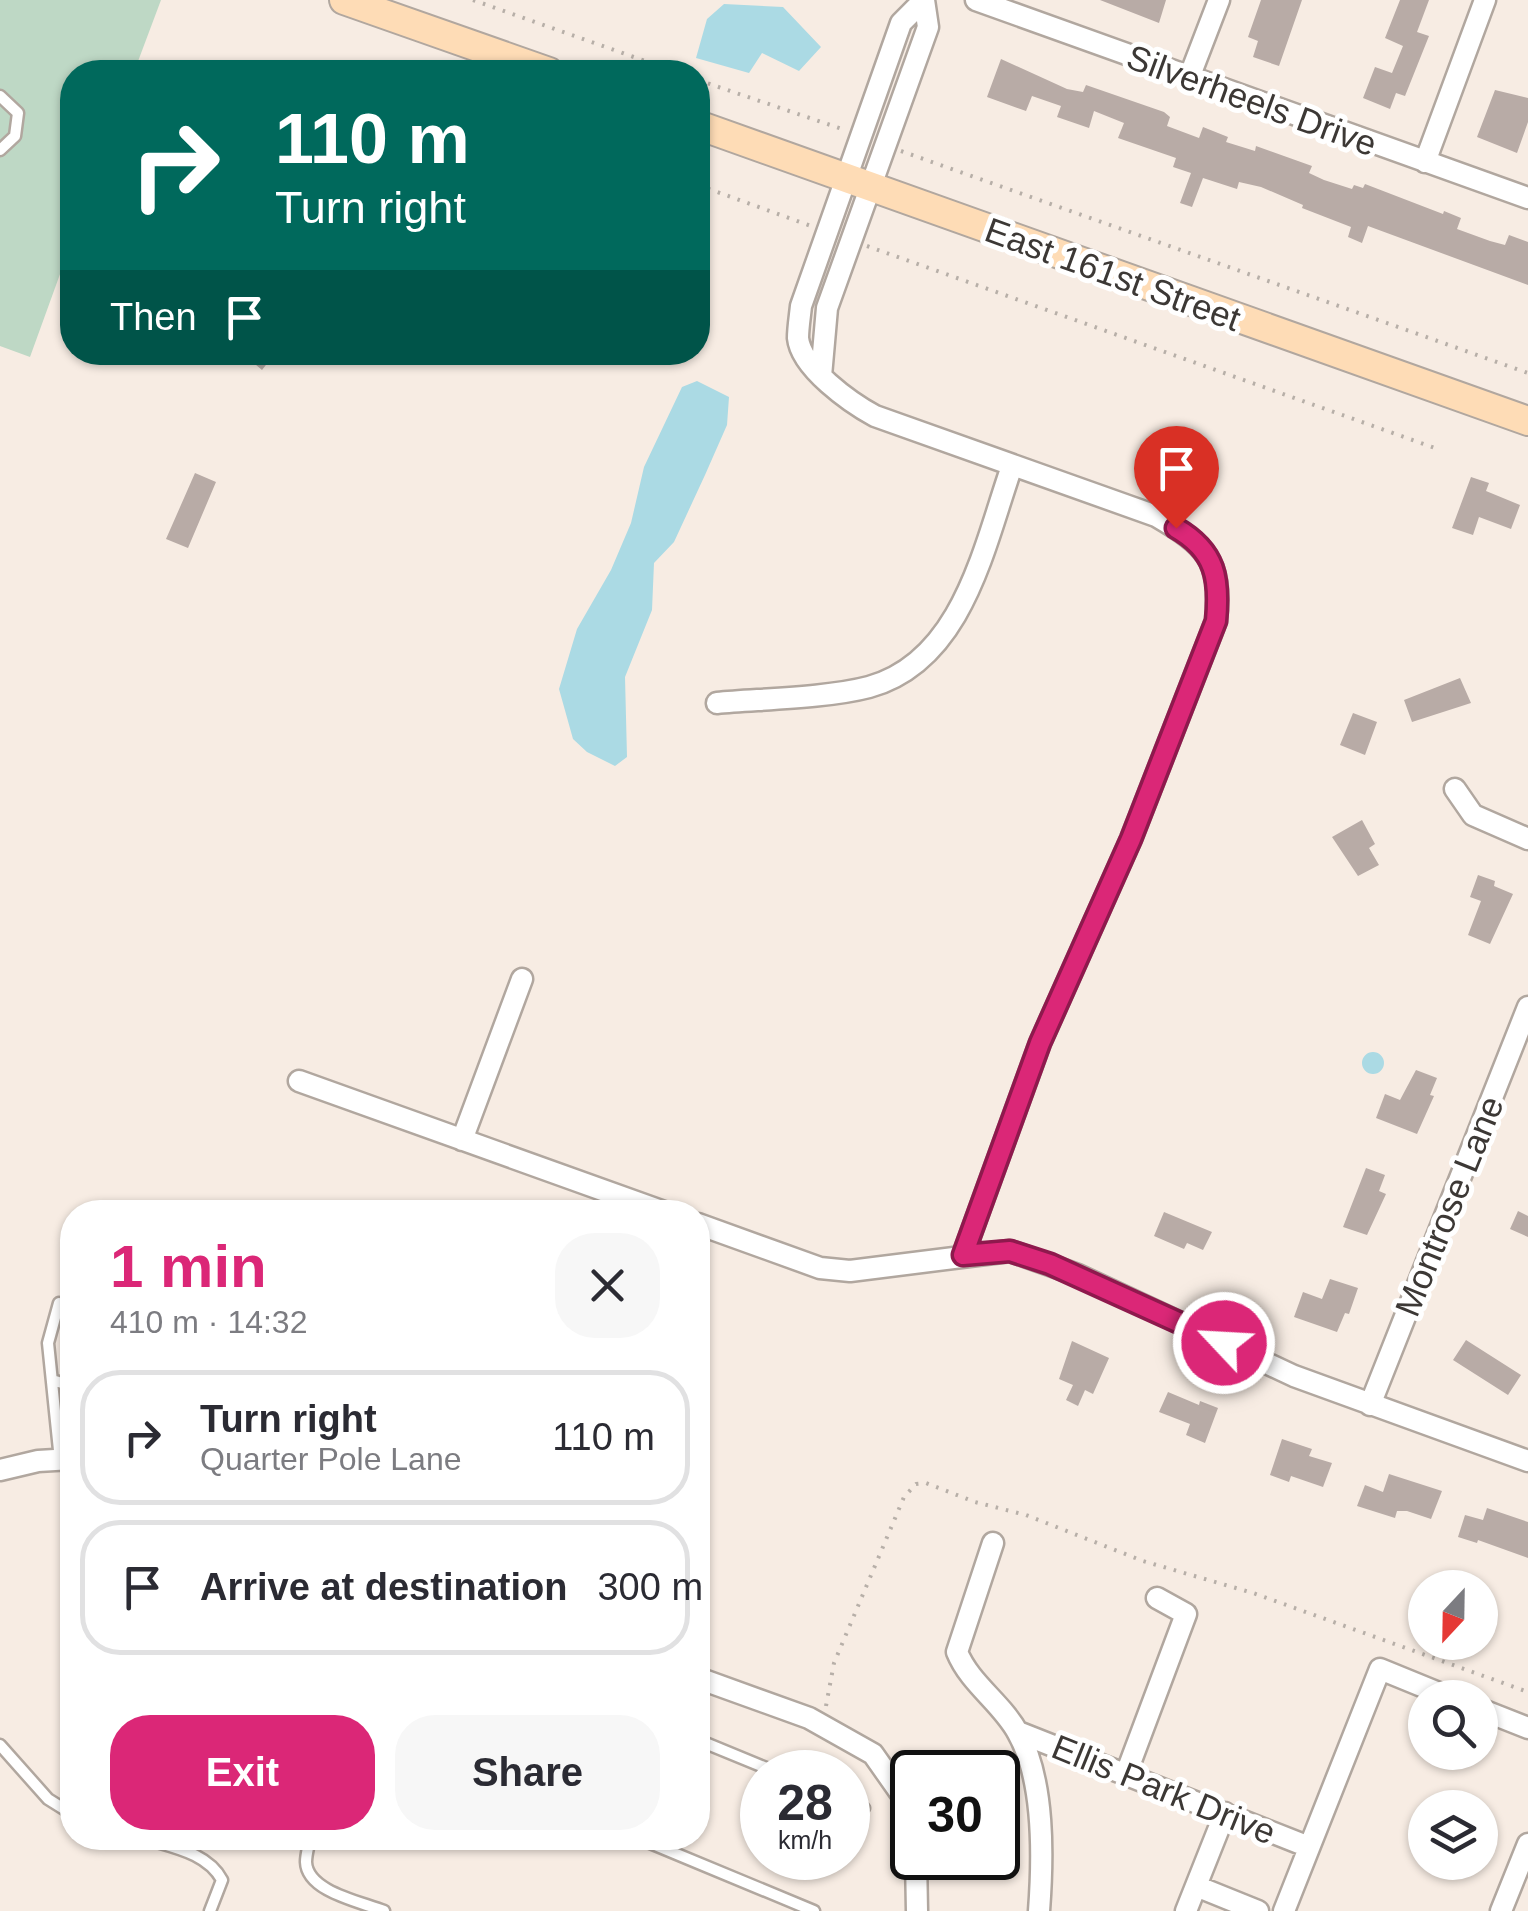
<!DOCTYPE html>
<meta charset="utf-8">
<style>
:root{--surface:#fff;--page:#f7f7f7;--text:#2b2b33;--muted:#7c7c81;--line:#e1e1e2;--accent:#db2777}
body{margin:0;font-family:Helvetica,sans-serif;background:var(--page);color:var(--text);height:100vh;display:flex;flex-direction:column;font-size:38px;white-space:nowrap}
*{box-sizing:border-box;margin:0}
p{font-size:32px;color:var(--muted)}
.icon{flex:none;width:55px;height:55px;fill:none;stroke:currentColor;stroke-width:2;stroke-linecap:round;stroke-linejoin:round}
.map{position:relative;flex:1;overflow:hidden}
.panel{position:absolute;left:60px;top:1200px;width:650px;height:650px;display:flex;flex-direction:column;background:var(--surface);border-radius:40px;box-shadow:0 2px 8px #0004}
.panel>*{flex:none}
.banner{position:absolute;left:60px;top:60px;width:650px;height:305px;border-radius:40px;box-shadow:0 2px 8px #0004;background:#00695c;color:#fff;overflow:hidden}
.needle{width:65px;rotate:202deg}
.fabs{position:absolute;left:1408px;top:1570px;display:grid;gap:20px}
.fabs a{display:grid;place-items:center;width:90px;height:90px;border-radius:50%;background:var(--surface);box-shadow:0 2px 8px #0004;font-size:50px}
.speed{position:absolute;left:740px;top:1750px;display:flex;gap:20px;font-size:50px;font-weight:700;text-align:center}
.speed>*{display:grid;place-content:center;width:130px;height:130px;border-radius:50%;background:var(--surface);box-shadow:0 2px 8px #0004;line-height:1}
.speed small{font-size:25px;font-weight:400}
.speed .limit{border:5px solid #111;border-radius:15px;background:#fff;color:#111}
.pin{position:absolute;display:grid;place-items:center;width:85px;height:85px;color:#fff;margin:-102px -42px;border-radius:50% 50% 50% 0;rotate:-45deg;box-shadow:0 0 10px #0007}
.pin .icon{rotate:45deg}
.me{position:absolute;width:110px;margin:-55px;rotate:295deg;stroke-linejoin:round;filter:drop-shadow(0 0 8px #0008)}
.turn{display:flex;align-items:center;gap:35px;height:210px;padding:0 50px;font-size:45px}
.turn .icon{width:130px;height:130px;stroke-width:2.5}
.turn b{display:block;font-size:70px;line-height:85px}
.then{display:flex;align-items:center;height:95px;padding:0 50px;background:#0003;gap:20px;font-size:38px}
.round{display:grid;place-items:center;flex:none;width:105px;height:105px;border-radius:40px;background:var(--page)}
.head{display:flex;align-items:center;justify-content:space-between;height:170px;padding:0 50px}
h1{font-size:60px;font-weight:700;line-height:75px;color:var(--accent)}
.button{display:flex;gap:20px;margin-top:auto;padding:20px 50px}
.button a{flex:1;height:115px;border-radius:40px;background:var(--accent);color:#fff;font-size:40px;font-weight:700;line-height:115px;text-align:center}
.button a+a{background:var(--page);color:var(--text)}
ul{padding:0;list-style:none}
li{display:flex;align-items:center;gap:30px;height:135px;margin:0 20px 15px;padding:0 30px;border:5px solid var(--line);border-radius:40px}
li div{flex:1}
li b{display:block;font-size:38px}
li em{font-style:normal}
.map>svg:first-child{display:block}
.green{fill:#bed8c5}
.water{fill:#abdae4}
.building{fill:#b8aba6}
.lines{fill:none;stroke-linecap:round;stroke-linejoin:round}
.lane-casing{stroke:#b1a79f;stroke-width:15}
.street-casing{stroke:#b1a79f;stroke-width:25}
.secondary-casing{stroke:#b1a79f;stroke-width:32}
.path{stroke:#b7afa8;stroke-width:4;stroke-dasharray:2.5 8;stroke-linecap:butt}
.lane{stroke:#fff;stroke-width:10}
.street{stroke:#fff;stroke-width:20}
.secondary{stroke:#fedcb6;stroke-width:28}
.route-casing{stroke:#8e194d;stroke-width:25}
.route{stroke:#db2777;stroke-width:18}
.labels{text-anchor:middle;dominant-baseline:central;stroke-width:10;stroke-linejoin:round;paint-order:stroke}
.street-label{font-size:35px;fill:#3c3835;stroke:#fff}
</style>
<div class="map">
<svg width="1528" height="1911" viewBox="0 0 1528 1911">
<rect width="100%" height="100%" fill="#f7ece3"/>
<path class="green" d="M0,0H161L134,72H72V241L30,357L0,346Z"/>
<path class="water" d="M724,4L783,7L821,47L799,71L762,53L749,73L696,58L707,19Z
M697,381L729,397L727,425L705,475L674,542L654,563L652,610L625,677L627,757L615,766L587,752L573,739L559,689L577,629L611,570L631,523L644,467L682,387Z
M1362 1063a11 11 0 1 1 22 0a11 11 0 1 1-22 0Z"/>
<path class="building" d="M1100,0H1166L1159,23Z
M1261,0H1302L1279,66L1253,57L1258,41L1248,37Z
M1400,0H1429L1417,32L1429,36L1405,96L1396,93L1390,109L1363,98L1375,67L1392,73L1403,46L1385,38Z
M1001,59L1067,89L1083,92L1086,85L1164,112L1170,117L1167,126L1199,138L1203,127L1228,137L1226,142L1255,151L1256,146L1312,166L1309,173L1324,180L1352,189L1354,185L1363,188L1365,184L1443,214L1444,211L1461,218L1457,229L1490,241L1505,245L1509,235L1528,242V285L1368,226L1362,243L1348,237L1351,227L1302,208L1303,205L1261,187L1239,182L1237,189L1203,178L1192,207L1180,203L1191,173L1173,167L1176,158L1118,138L1124,123L1094,111L1089,128L1057,117L1061,106L1032,96L1026,111L987,97Z
M1495,90L1528,98V122L1517,153L1477,137Z
M241,352H276L262,370Z
M195,473L216,482L188,548L166,539Z
M1471,477L1489,483L1486,491L1520,505L1511,529L1479,517L1473,535L1452,528Z
M1460,678L1471,703L1412,722L1404,700Z
M1353,713L1377,722L1365,755L1340,745Z
M1362,820L1375,844L1369,848L1379,865L1358,876L1332,837Z
M1478,875L1495,881L1494,886L1513,894L1490,944L1468,935L1481,901L1470,897Z
M1416,1070L1437,1078L1430,1095L1434,1096L1417,1134L1376,1118L1385,1094L1400,1100Z
M1366,1168L1385,1175L1379,1191L1386,1194L1367,1235L1343,1227Z
M1518,1211L1528,1216V1237L1510,1229Z
M1164,1212L1212,1232L1203,1250L1187,1243L1184,1249L1154,1236Z
M1330,1279L1358,1288L1349,1314L1345,1313L1337,1332L1294,1317L1303,1292L1322,1299Z
M1466,1340L1521,1375L1508,1395L1453,1360Z
M1072,1341L1109,1358L1093,1394L1085,1390L1078,1406L1066,1400L1073,1385L1059,1379Z
M1168,1392L1199,1405L1200,1401L1218,1408L1205,1443L1186,1435L1190,1424L1159,1412Z
M1282,1439L1312,1449L1309,1456L1332,1463L1323,1487L1291,1476L1289,1482L1270,1475Z
M1389,1474L1442,1491L1431,1519L1407,1511H1397L1395,1518L1357,1506L1365,1485L1383,1492Z
M1487,1508L1528,1522V1558L1478,1540L1477,1543L1458,1537L1465,1515L1483,1520Z"/>
<g class="lines">
<defs>
<path id="lane" d="M0,96L18,113L15,136L0,150
M59,1303L48,1343L60,1460
M52,1380L72,1386
M698,1740L776,1772
M0,1745L48,1799L72,1814
M848,1801L864,1808
M143,1838C171,1847 207,1852 222,1880L210,1911
M310,1838C309,1845 306,1854 306,1862C307,1892 362,1902 384,1911
M638,1838L814,1911"/>
<path id="street" d="M924,0L901,23L801,306C800,316 798,328 798,338C801,368 851,403 875,416L1156,516C1207,546 1222,560 1216,621L1131,839L1040,1043L963,1255
M976,0L1528,198
M1189,78L1219,0
M1425,162L1485,0
M821,376L827,308L928,27L924,0
M717,703C761,699 827,698 869,687C963,661 984,546 1012,466
M1455,789L1473,815L1528,839
M299,1081L664,1212
M462,1140L522,979
M698,1224L820,1268L850,1271L1010,1251L1078,1275L1294,1376L1528,1461
M1370,1405L1528,1007
M0,1470L38,1461L72,1459
M993,1543L957,1652C970,1684 1002,1703 1018,1733C1045,1781 1043,1858 1039,1911
M698,1678L809,1718L873,1754L911,1808L912,1825
M1480,1709L1528,1728
M1018,1732L1309,1847
M1126,1774L1186,1614L1157,1598
M916,1858L917,1911
M1196,1886L1258,1911
M1186,1911L1225,1813
M1284,1911L1380,1669L1451,1698
M1501,1911L1528,1844"/>
<path id="secondary" d="M344,0L549,72
M698,125L1528,421"/>
</defs>
<use href="#lane" class="lane-casing"/>
<use href="#street" class="street-casing"/>
<use href="#secondary" class="secondary-casing"/>
<path class="path" d="M473,0L676,72
M698,80L845,130
M901,151L1528,373
M698,185L811,226
M867,246L1435,448
M826,1706L834,1663L904,1497L916,1484L926,1483L975,1502L1026,1515L1143,1561L1253,1593L1528,1692"/>
<use href="#lane" class="lane"/>
<use href="#street" class="street"/>
<use href="#secondary" class="secondary"/>
</g>
<g class="lines">
<defs>
<path id="route" d="M1176,528C1216,551 1220,579 1216,621L1131,839L1040,1043L963,1255L1010,1251L1050,1264L1224,1343"/>
</defs>
<use href="#route" class="route-casing"/>
<use href="#route" class="route"/>
</g>
<g class="labels">
<g class="street-label">
<text transform="translate(1252 100) rotate(20)">Silverheels Drive</text>
<text transform="translate(1113 274) rotate(20)">East 161st Street</text>
<text transform="translate(1449 1206) rotate(-68)">Montrose Lane</text>
<text transform="translate(1164 1789) rotate(22)">Ellis Park Drive</text>
</g>
</g>
</svg>
<div class="fabs">
<a><svg class="needle" viewBox="-14 -14 28 28"><path d="M0-13l5 13h-10z" fill="#e53935"/><path d="M0 13l5-13h-10z" fill="#7c7c81"/></svg></a>
<a><svg class="icon" aria-label="search" viewBox="0 0 24 24"><circle cx="10" cy="10" r="6"/><path d="M15 15l6 6"/></svg></a>
<a><svg class="icon" aria-label="layers" viewBox="0 0 24 24"><path d="M12 4l9 5-9 5-9-5zM3 14l9 5 9-5"/></svg></a>
</div>
<div class="speed"><div>28<small>km/h</small></div><div class="limit">30</div></div>
<div class="pin" style="left:1176px;top:528px;background:#d93025"><svg class="icon" aria-label="arrive" viewBox="0 0 24 24"><path d="M6 21V4h12l-3 4 3 4H6"/></svg></div>
<svg class="me" style="left:1224px;top:1343px" viewBox="-20 -20 40 40"><circle r="17" fill="#db2777" stroke="#fff" stroke-width="3"/><path d="M0-11L8 9 0 5-8 9z" fill="#fff"/></svg>
<div class="banner">
<div class="turn"><svg class="icon" aria-label="right" viewBox="0 0 24 24"><path d="M7 20v-9h11M14 6l5 5-5 5"/></svg><div><b>110 m</b>Turn right</div></div>
<div class="then">Then<svg class="icon" aria-label="arrive" viewBox="0 0 24 24"><path d="M6 21V4h12l-3 4 3 4H6"/></svg></div>
</div>
<section class="panel">
<div class="head"><div><h1>1 min</h1><p>410 m · 14:32</p></div><a class="round"><svg class="icon" aria-label="close" viewBox="0 0 24 24"><path d="M6 6l12 12M18 6L6 18"/></svg></a></div>
<ul>
<li><svg class="icon" aria-label="right" viewBox="0 0 24 24"><path d="M7 20v-9h11M14 6l5 5-5 5"/></svg><div><b>Turn right</b><p>Quarter Pole Lane</p></div><em>110 m</em></li>
<li><svg class="icon" aria-label="arrive" viewBox="0 0 24 24"><path d="M6 21V4h12l-3 4 3 4H6"/></svg><div><b>Arrive at destination</b></div><em>300 m</em></li>
</ul>
<div class="button"><a>Exit</a><a>Share</a></div>
</section>
</div>
